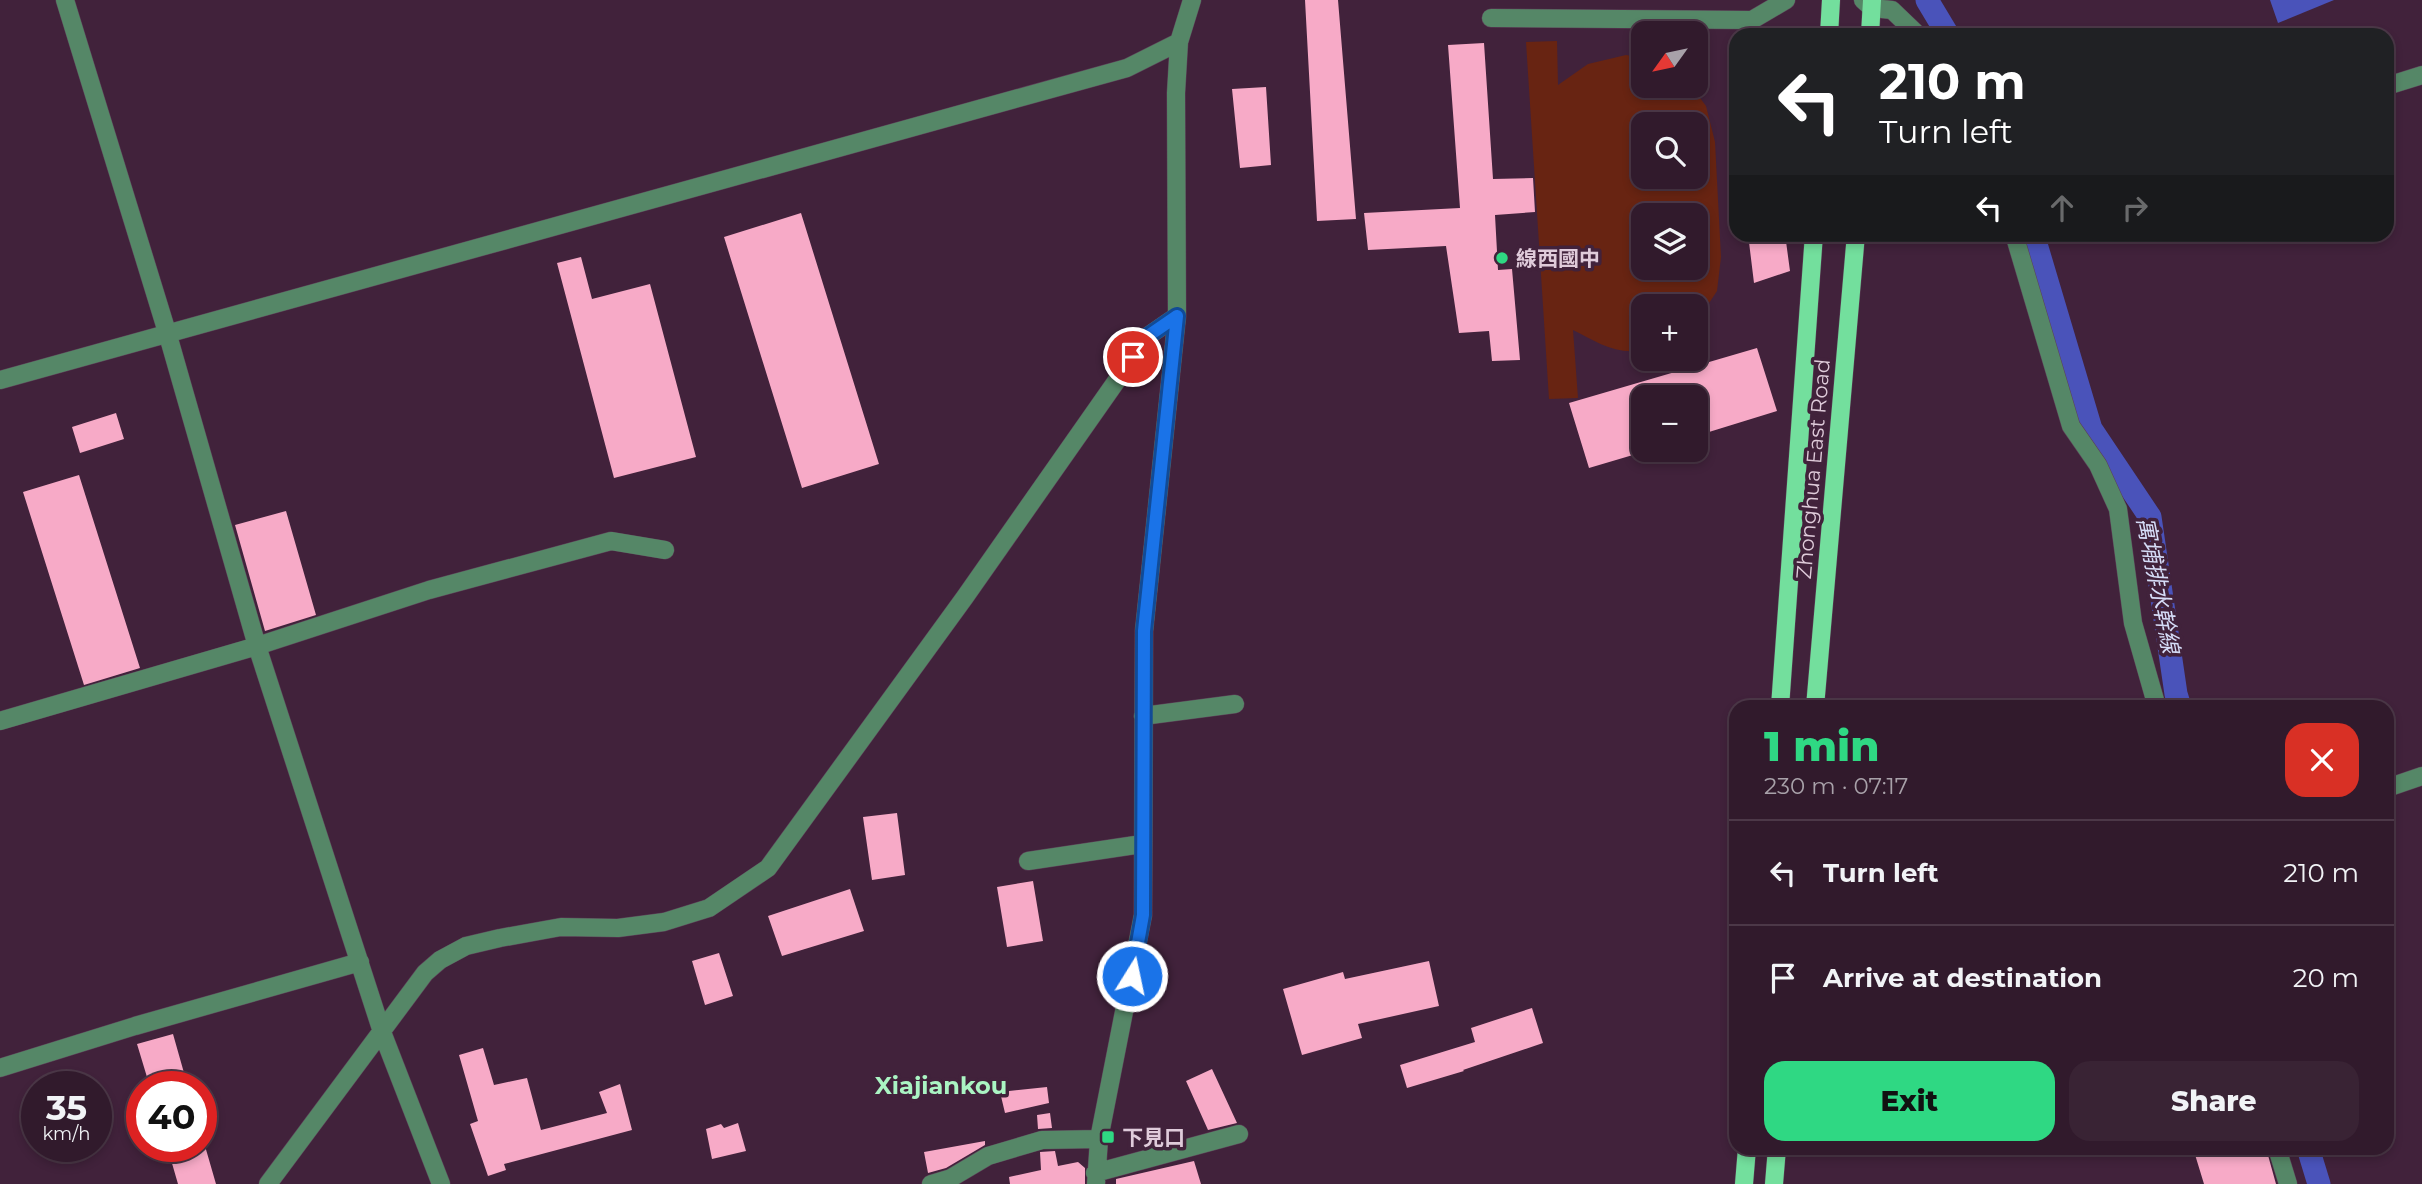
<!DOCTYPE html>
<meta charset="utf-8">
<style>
:root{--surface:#311a2c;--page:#392334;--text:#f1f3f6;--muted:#a8a1a9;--line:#4c3848;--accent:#2fd883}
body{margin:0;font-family:Montserrat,"Noto Sans TC",sans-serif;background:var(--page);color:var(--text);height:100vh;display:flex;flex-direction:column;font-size:26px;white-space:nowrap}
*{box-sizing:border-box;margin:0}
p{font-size:23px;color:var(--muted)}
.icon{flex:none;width:38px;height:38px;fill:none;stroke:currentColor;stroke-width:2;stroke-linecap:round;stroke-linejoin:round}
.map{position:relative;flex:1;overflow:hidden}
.sheet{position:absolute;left:1729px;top:700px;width:665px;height:455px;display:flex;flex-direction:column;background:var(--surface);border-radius:21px;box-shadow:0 4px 10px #0003,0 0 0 2px var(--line)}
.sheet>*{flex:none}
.guide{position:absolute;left:1729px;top:28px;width:665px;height:214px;border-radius:21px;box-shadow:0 4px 10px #0003,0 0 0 2px var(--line);background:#202124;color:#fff;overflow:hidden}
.needle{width:46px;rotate:237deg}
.tools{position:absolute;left:1631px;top:21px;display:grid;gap:14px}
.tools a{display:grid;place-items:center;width:77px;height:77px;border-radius:14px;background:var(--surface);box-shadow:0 4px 10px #0003,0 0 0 2px var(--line);font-size:35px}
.speed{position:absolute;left:21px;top:1071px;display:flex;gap:14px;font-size:35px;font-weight:700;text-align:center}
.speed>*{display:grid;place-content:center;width:91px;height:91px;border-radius:50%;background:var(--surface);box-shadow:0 4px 10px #0003,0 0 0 2px var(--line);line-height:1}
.speed small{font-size:18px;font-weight:400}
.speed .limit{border:10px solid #d22;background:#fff;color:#111}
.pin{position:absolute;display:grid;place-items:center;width:60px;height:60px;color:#fff;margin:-30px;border:4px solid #fff;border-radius:50%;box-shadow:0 2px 7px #0007}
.me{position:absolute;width:77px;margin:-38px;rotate:10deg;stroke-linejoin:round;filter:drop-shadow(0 0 5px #0008)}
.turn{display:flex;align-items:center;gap:24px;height:147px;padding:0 35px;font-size:32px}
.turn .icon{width:91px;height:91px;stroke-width:2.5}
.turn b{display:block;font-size:49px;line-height:60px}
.lanes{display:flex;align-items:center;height:66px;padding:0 35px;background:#0003;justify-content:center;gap:35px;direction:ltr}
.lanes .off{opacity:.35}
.round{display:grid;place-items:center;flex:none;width:74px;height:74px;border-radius:21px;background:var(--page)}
.headline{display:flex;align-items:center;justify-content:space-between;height:119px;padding:0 35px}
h1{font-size:42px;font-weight:800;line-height:52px;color:var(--accent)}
.action{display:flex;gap:14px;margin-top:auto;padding:14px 35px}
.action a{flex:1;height:80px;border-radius:21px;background:var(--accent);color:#111;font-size:28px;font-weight:800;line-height:80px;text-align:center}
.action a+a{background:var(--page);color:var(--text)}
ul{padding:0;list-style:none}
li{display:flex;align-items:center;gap:21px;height:105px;padding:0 35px;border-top:2px solid var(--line)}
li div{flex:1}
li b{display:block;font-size:26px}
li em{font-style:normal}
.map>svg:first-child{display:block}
.green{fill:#682412;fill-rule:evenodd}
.water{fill:#4a53ba}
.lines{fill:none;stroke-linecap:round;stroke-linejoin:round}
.canal{stroke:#4a53ba;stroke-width:23}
.building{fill:#f7aac7}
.minor-casing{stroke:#5d4058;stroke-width:19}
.major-casing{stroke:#5d4058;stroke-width:19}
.minor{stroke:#558767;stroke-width:18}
.major{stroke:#73df9d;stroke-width:18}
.route-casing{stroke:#114b97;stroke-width:18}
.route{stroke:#1a73e8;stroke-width:12}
.poi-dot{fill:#2fd883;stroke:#41223b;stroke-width:2.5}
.labels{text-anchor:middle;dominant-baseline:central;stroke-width:7;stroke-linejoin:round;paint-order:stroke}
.poi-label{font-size:21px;font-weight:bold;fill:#dfcbda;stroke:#41223b;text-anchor:start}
.street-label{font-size:21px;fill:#dfcbda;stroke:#41223b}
.water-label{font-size:23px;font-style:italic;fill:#d5dcf7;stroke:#41223b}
.quarter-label{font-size:24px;font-weight:bold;fill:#aaf4c3;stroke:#41223b}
</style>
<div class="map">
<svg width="2422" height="1184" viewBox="0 0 2422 1184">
<rect width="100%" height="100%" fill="#41223b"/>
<path class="green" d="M1557,41L1558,85L1588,64L1626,55L1643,58V86H1691L1706,106L1715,142L1721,257L1717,291L1696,323V306H1643V350C1617,356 1595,341 1573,330L1578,398L1549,399L1526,42ZM1696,124V177H1643V124ZM1696,215V268H1643V215Z"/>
<path class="water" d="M2270,0H2334L2278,23Z"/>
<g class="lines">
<path class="canal" d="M1927,0L1948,35
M2033,234L2091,429L2150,517L2176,694L2180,707
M2308,1148L2319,1184"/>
</g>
<path class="building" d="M1305,0H1338L1356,219L1317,221Z
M1484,43L1493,179L1533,178L1535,212L1495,215L1498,270L1512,269L1520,360L1492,361L1489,331L1459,333L1446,246L1368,250L1364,213L1460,208L1448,45Z
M1266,87L1271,165L1240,168L1232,89Z
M801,213L879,464L802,488L724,237Z
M1748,234H1785L1790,271L1754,283Z
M581,257L592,299L650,284L696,457L614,478L557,263Z
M1757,348L1777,411L1696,436V397H1643V452L1589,468L1569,403Z
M116,413L124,439L80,453L72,427Z
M79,475L140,668L84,685L23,492Z
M286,511L316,615L265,631L235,525Z
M897,813L905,875L872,880L863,817Z
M1033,881L1043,941L1007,947L997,887Z
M850,889L864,931L782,956L768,916Z
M719,953L733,996L705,1005L692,961Z
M1429,961L1439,1006L1358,1024L1362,1038L1302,1055L1283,989L1343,972L1345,979Z
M1532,1008L1543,1043L1463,1070L1464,1071L1407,1088L1400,1065L1475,1042L1471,1028Z
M173,1034L188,1087H150L137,1044Z
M483,1048L494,1085L527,1078L541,1130L607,1113L599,1092L620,1084L632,1130L504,1164L506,1170L488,1176L470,1124L478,1121L459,1055Z
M1212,1069L1237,1123L1208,1130L1186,1081Z
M1047,1087L1049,1103L1005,1113L1000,1092Z
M1050,1113L1052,1128L1038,1129L1037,1115Z
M738,1123L746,1151L712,1159L706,1129L721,1124L724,1128Z
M985,1141V1145L946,1168L928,1173L924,1152Z
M167,1146H205L216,1184H178Z
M2193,1148H2266L2276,1184H2204Z
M1055,1151L1058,1166L1078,1162L1085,1168V1184H1010L1009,1177L1041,1170L1040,1152Z
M1194,1161L1201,1184H1116V1179Z"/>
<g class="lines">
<defs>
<path id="minor" d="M65,0L167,332L257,646L382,1032L441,1184
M1863,0L1872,8L1892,10L1918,35
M1491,18L1752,20L1786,0
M2387,86L2422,75
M2014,234L2071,426L2098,465L2118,509L2133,623L2157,707
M0,380L1127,68L1179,42
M1143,716L1235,704
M0,721L257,646L429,590L611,541L665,550
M2387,788L2422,776
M1028,861L1142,844
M0,1068L135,1026L360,962
M2277,1148L2288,1184
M1095,1173L1239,1134
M268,1184L425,973L440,960L466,946L500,938L561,927L618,928L664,922L709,908L768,868L965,597L1148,336L1177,316
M931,1184L951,1178L988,1156L1042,1140L1099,1139
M1096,1184L1099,1139L1143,915L1144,631L1177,316L1176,93L1179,42L1192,0"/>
<path id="major" d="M1829,35L1831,0
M1870,35L1872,0
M1780,707L1814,234
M1815,707L1856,234
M1744,1184L1747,1148
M1774,1184L1777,1148"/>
</defs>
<use href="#minor" class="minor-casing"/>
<use href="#major" class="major-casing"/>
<use href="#minor" class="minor"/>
<use href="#major" class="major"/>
</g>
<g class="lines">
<defs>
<path id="route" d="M1132,976L1143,915L1144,631L1177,316L1148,336L1133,357"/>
</defs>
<use href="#route" class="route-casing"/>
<use href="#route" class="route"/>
</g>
<g class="poi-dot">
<circle cx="1502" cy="258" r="7"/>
<rect x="1101" y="1130" width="14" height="14" rx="3.5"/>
</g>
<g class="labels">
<g class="poi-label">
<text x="1516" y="258">線西國中</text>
<text x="1122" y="1137">下見口</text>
</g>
<g class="street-label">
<text transform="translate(1813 469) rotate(-85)">Zhonghua East Road</text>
</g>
<g class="water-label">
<text transform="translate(2158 585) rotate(79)">寓埔排水幹線</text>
</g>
<g class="quarter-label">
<text x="941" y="1085">Xiajiankou</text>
</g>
</g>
</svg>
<div class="tools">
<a><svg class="needle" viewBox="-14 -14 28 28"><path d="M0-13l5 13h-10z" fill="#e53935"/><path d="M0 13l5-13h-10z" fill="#a8a1a9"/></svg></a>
<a><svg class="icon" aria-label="search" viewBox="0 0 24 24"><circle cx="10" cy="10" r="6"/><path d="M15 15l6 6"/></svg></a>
<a><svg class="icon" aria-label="layers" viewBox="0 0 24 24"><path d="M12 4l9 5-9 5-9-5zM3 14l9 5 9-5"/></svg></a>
<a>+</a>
<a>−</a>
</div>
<div class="speed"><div>35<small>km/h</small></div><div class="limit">40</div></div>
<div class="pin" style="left:1133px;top:357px;background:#d93025"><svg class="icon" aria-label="arrive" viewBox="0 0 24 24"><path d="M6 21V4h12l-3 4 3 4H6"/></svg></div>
<svg class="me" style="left:1132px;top:976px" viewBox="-20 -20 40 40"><circle r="17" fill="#1a73e8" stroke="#fff" stroke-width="3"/><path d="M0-11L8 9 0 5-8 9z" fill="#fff"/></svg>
<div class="guide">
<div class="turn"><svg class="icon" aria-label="left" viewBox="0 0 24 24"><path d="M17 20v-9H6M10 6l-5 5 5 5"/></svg><div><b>210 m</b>Turn left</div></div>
<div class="lanes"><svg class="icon" aria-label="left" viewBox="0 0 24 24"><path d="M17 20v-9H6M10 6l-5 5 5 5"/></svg><svg class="icon off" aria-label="ahead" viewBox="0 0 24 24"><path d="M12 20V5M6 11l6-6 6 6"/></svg><svg class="icon off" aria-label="right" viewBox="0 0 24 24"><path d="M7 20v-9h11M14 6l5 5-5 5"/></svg></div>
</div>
<section class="sheet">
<div class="headline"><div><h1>1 min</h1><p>230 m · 07:17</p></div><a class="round" style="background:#d93025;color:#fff"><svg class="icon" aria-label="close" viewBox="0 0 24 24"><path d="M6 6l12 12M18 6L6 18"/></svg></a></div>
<ul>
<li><svg class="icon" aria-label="left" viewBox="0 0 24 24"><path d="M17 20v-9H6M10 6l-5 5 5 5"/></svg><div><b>Turn left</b></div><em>210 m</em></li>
<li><svg class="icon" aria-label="arrive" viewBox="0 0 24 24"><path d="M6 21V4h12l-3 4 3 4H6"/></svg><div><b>Arrive at destination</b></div><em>20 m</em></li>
</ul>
<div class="action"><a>Exit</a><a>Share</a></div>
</section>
</div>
